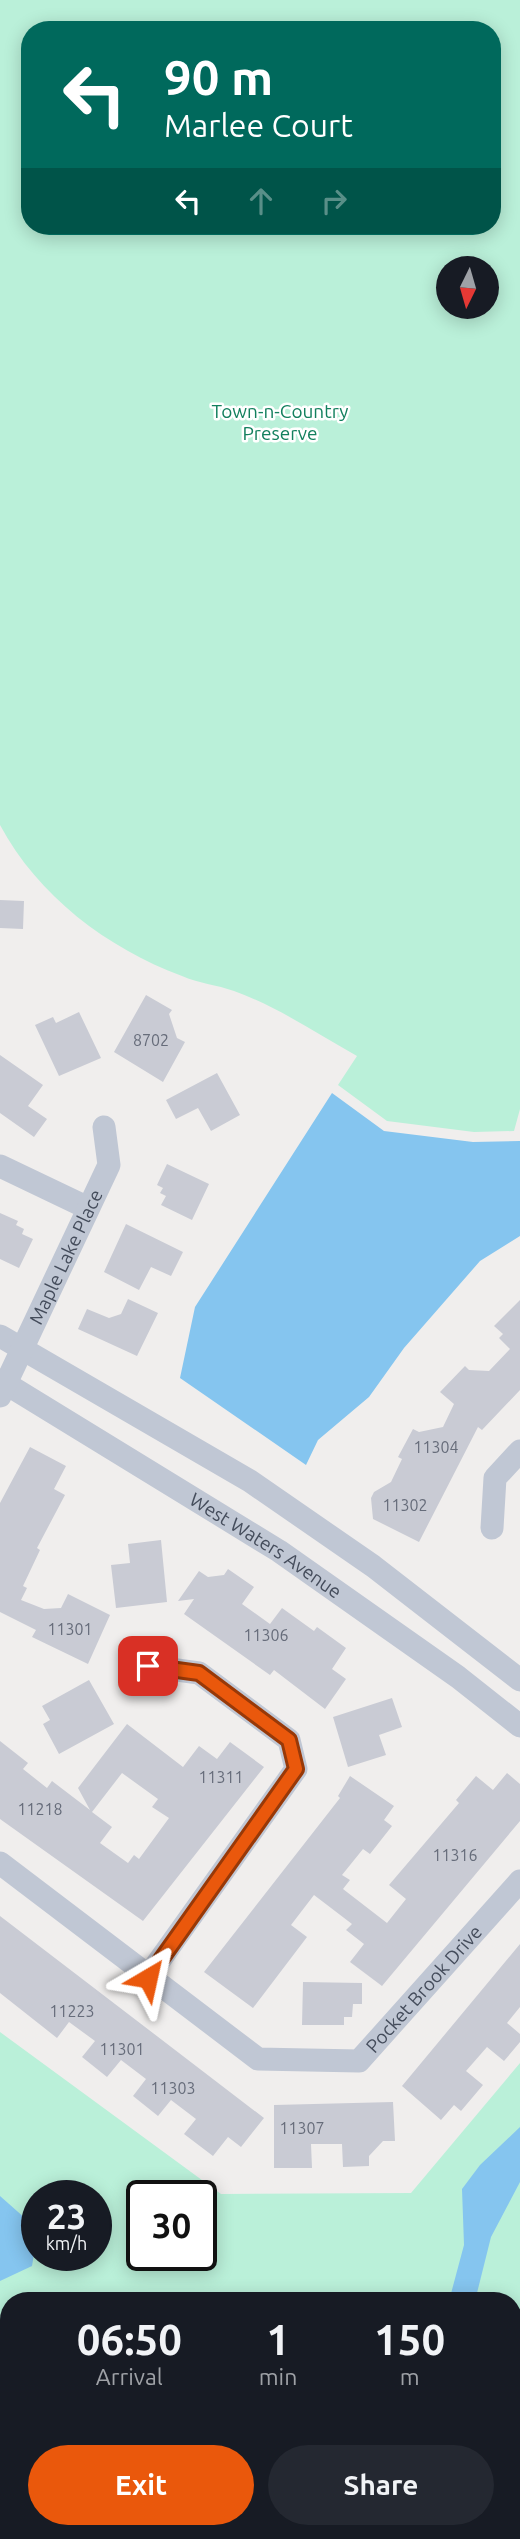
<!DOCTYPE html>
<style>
:root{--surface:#171b24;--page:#242831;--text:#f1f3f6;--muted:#9ea1a6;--accent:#ea580c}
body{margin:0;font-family:Ubuntu,sans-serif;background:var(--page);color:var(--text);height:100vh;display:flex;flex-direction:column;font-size:26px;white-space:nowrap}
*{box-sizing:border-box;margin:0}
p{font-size:23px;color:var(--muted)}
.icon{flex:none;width:38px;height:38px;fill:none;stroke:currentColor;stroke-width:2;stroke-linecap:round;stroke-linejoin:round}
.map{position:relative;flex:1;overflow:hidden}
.sheet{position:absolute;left:0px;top:2292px;width:522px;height:247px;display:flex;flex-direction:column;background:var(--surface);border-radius:28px 28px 0 0;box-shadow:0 4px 18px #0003}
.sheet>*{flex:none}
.guide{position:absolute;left:21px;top:21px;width:480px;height:214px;border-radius:28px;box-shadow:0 4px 18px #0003;background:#00695c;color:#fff;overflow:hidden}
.needle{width:46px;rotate:185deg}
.tools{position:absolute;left:436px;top:256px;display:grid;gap:14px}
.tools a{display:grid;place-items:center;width:63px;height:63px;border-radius:50%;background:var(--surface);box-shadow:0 4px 18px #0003;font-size:35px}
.speed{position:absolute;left:21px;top:2180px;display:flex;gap:14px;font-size:35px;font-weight:700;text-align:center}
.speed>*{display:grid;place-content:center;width:91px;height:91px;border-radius:50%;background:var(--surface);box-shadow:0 4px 18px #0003;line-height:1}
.speed small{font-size:18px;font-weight:400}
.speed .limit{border:4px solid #111;border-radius:10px;background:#fff;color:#111}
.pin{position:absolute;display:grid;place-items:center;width:60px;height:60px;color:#fff;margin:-30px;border-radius:14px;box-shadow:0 4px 10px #0006}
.me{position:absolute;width:77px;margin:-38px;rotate:36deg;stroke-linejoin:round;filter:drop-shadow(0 0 5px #0008)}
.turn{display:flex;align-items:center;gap:24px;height:147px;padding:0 28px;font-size:32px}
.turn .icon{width:91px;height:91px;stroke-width:2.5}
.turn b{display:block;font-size:49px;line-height:60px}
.lanes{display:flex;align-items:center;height:66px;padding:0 28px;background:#0003;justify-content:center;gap:35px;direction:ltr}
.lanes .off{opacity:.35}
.eta{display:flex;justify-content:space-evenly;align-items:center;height:119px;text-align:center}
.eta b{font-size:42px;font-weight:600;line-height:49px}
.cta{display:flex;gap:14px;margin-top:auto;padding:14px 28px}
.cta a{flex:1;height:80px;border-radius:42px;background:var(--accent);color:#fff;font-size:28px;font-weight:600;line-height:80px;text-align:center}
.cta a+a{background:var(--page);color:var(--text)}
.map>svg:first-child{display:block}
.green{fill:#baf0d9;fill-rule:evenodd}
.water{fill:#85c5ef}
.building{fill:#c9cbd4;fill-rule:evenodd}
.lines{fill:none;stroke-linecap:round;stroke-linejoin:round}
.minor{stroke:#c0c7d4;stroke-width:23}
.route-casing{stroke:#983908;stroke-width:18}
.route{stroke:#ea580c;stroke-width:12}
.labels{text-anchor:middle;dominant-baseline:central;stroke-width:5;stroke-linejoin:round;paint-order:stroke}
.number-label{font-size:16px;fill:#666c7a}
.park-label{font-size:19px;fill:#13805e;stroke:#fff}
.street-label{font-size:19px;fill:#454d5c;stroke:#fff}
</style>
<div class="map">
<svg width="520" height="2539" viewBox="0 0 520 2539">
<rect width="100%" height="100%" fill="#f0eeed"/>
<path class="green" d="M0,0H520V1109L514,1131L474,1132L387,1121L338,1085L357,1056C318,1034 276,1006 234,991C217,985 198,983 182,976C107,948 38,896 0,825ZM30,30H492V226H30ZM448,268H486V306H448Z
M0,2032L221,2194L411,2193L520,2063V2539H0ZM37,2196H96V2256H37ZM142,2196H201V2256H142ZM9,2301H513V2530H9Z"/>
<path class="water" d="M332,1093L384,1131L473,1142L520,1141V1236L480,1261L404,1348L369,1397L318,1440L306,1465L180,1378L195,1307Z
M520,2127V2182L491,2237L475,2301H449L464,2245L462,2189L480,2165Z
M0,2196L26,2219L37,2236L32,2266L0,2281Z
M513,2362L520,2366V2436L513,2437Z"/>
<path class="building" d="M0,900L24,901L23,929L0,928Z
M146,995L172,1010L169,1014L177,1038L185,1042L163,1082L114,1052Z
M79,1012L101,1058L59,1076L35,1025L53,1017L56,1023Z
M0,1055L43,1085L28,1106L47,1119L34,1137L0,1113Z
M217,1073L240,1115L211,1131L198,1108L176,1119L166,1100Z
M167,1164L209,1184L192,1220L161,1205L166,1196L160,1193L163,1188L157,1185Z
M0,1213L18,1221L16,1225L24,1229L22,1234L33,1239L19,1268L0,1259Z
M126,1224L183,1252L171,1276L151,1267L139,1290L104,1272Z
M128,1299L158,1313L137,1356L78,1329L87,1309L109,1318L121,1314Z
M520,1300V1390L482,1430L478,1427L419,1542L373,1519L371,1498L374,1492L391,1482L402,1459L398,1457L413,1429L419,1432L443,1427L454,1404L440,1392L465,1366L469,1370L489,1371L510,1349L499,1338L503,1334L494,1326Z
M30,1447L66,1466L54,1489L65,1495L37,1548L40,1550L23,1586L27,1588L21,1600L44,1609L61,1608L68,1594L110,1615L88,1664L32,1637L36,1630L0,1612V1503Z
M161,1540L167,1602L116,1608L111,1565L130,1563L128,1544Z
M228,1569L254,1587L242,1604L270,1624L282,1608L314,1631L317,1627L346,1648L332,1669L346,1679L325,1709L274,1670L270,1675L184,1614L194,1599L178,1601L199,1571L208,1577L224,1575Z
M89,1680L114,1724L59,1754L43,1724L50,1720L42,1706Z
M392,1698L402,1727L379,1735L386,1755L348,1767L333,1717Z
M127,1724L183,1767L199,1746L217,1759L230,1742L264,1767L143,1921L0,1819V1741L28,1763L23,1769L47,1788L52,1781L90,1810L78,1788ZM122,1773L158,1799L152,1807L169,1818L139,1859L134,1855L128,1863L100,1843L112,1827L92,1812Z
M507,1773L520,1784V1821L382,1986L350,1962L364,1944L346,1930L352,1924L314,1895L291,1925L307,1937L253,2008L204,1972L340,1798L338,1796L350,1776L394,1806L384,1820L392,1826L370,1854L363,1849L342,1875L350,1880L343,1889L387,1923L406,1899L389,1885L459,1803L456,1800L476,1776L493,1790Z
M0,1916L264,2118L241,2147L228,2137L213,2156L184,2134L196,2119L171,2100L158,2116L133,2096L146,2079L121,2060L107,2077L82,2057L95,2041L69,2022L57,2038L0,1993Z
M520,1944V2007L507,2023L520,2034V2042L504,2061L487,2047L466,2071L483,2085L461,2111L454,2105L441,2120L402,2086Z
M303,1982L362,1983V2004H353L352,2017H344V2025H302Z
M393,2102L395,2141H383L369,2156V2166L343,2167L342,2144H311L312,2168H274V2105Z"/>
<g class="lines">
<g class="minor">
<path d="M0,1166L88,1208"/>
<path d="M0,1336L250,1481L373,1566L520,1680"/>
<path id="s1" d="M0,1380L279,1551L458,1677L520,1726"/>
<path id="s2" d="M0,1396L109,1165L104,1127"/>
<path d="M492,1528L495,1478L520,1451"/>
<path id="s3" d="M0,1863L258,2059L359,2061L520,1881"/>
<path d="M147,1978L296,1769L289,1740L199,1673L148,1666"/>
</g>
</g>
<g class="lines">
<defs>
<path id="route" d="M148,1978L296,1769L289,1740L199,1673L148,1666"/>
</defs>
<use href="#route" class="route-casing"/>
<use href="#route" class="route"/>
</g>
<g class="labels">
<g class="number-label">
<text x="151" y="1040">8702</text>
<text x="436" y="1447">11304</text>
<text x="405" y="1505">11302</text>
<text x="70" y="1629">11301</text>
<text x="266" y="1635">11306</text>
<text x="221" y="1777">11311</text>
<text x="40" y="1809">11218</text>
<text x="455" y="1855">11316</text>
<text x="72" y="2011">11223</text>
<text x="122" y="2049">11301</text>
<text x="173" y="2088">11303</text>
<text x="302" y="2128">11307</text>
</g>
<g class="park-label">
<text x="280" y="411">Town-n-Country<tspan x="280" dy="22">Preserve</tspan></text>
</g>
<g class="street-label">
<text stroke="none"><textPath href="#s2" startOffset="154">Maple Lake Place</textPath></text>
<text stroke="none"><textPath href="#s1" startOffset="313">West Waters Avenue</textPath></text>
<text stroke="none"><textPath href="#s3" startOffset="522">Pocket Brook Drive</textPath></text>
</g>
</g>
</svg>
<div class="tools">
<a><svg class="needle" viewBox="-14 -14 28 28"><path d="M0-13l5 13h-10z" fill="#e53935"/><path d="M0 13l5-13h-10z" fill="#9ea1a6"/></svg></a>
</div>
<div class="speed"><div>23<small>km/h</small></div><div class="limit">30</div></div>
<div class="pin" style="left:148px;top:1666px;background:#d93025"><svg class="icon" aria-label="arrive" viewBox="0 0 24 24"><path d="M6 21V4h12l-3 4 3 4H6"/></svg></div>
<svg class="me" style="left:148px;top:1978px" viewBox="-20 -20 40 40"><path d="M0-17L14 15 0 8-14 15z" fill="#ea580c" stroke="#fff" stroke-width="4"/></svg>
<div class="guide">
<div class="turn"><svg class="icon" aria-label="left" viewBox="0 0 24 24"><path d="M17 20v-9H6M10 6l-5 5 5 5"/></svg><div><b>90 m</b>Marlee Court</div></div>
<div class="lanes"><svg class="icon" aria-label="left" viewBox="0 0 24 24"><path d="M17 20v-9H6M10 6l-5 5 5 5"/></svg><svg class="icon off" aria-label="ahead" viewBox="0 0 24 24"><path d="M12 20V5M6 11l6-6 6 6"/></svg><svg class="icon off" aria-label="right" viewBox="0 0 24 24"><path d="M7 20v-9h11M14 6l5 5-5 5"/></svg></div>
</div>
<section class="sheet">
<div class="eta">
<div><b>06:50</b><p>Arrival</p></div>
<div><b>1</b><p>min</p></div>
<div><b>150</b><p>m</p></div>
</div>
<div class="cta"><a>Exit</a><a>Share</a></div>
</section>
</div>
